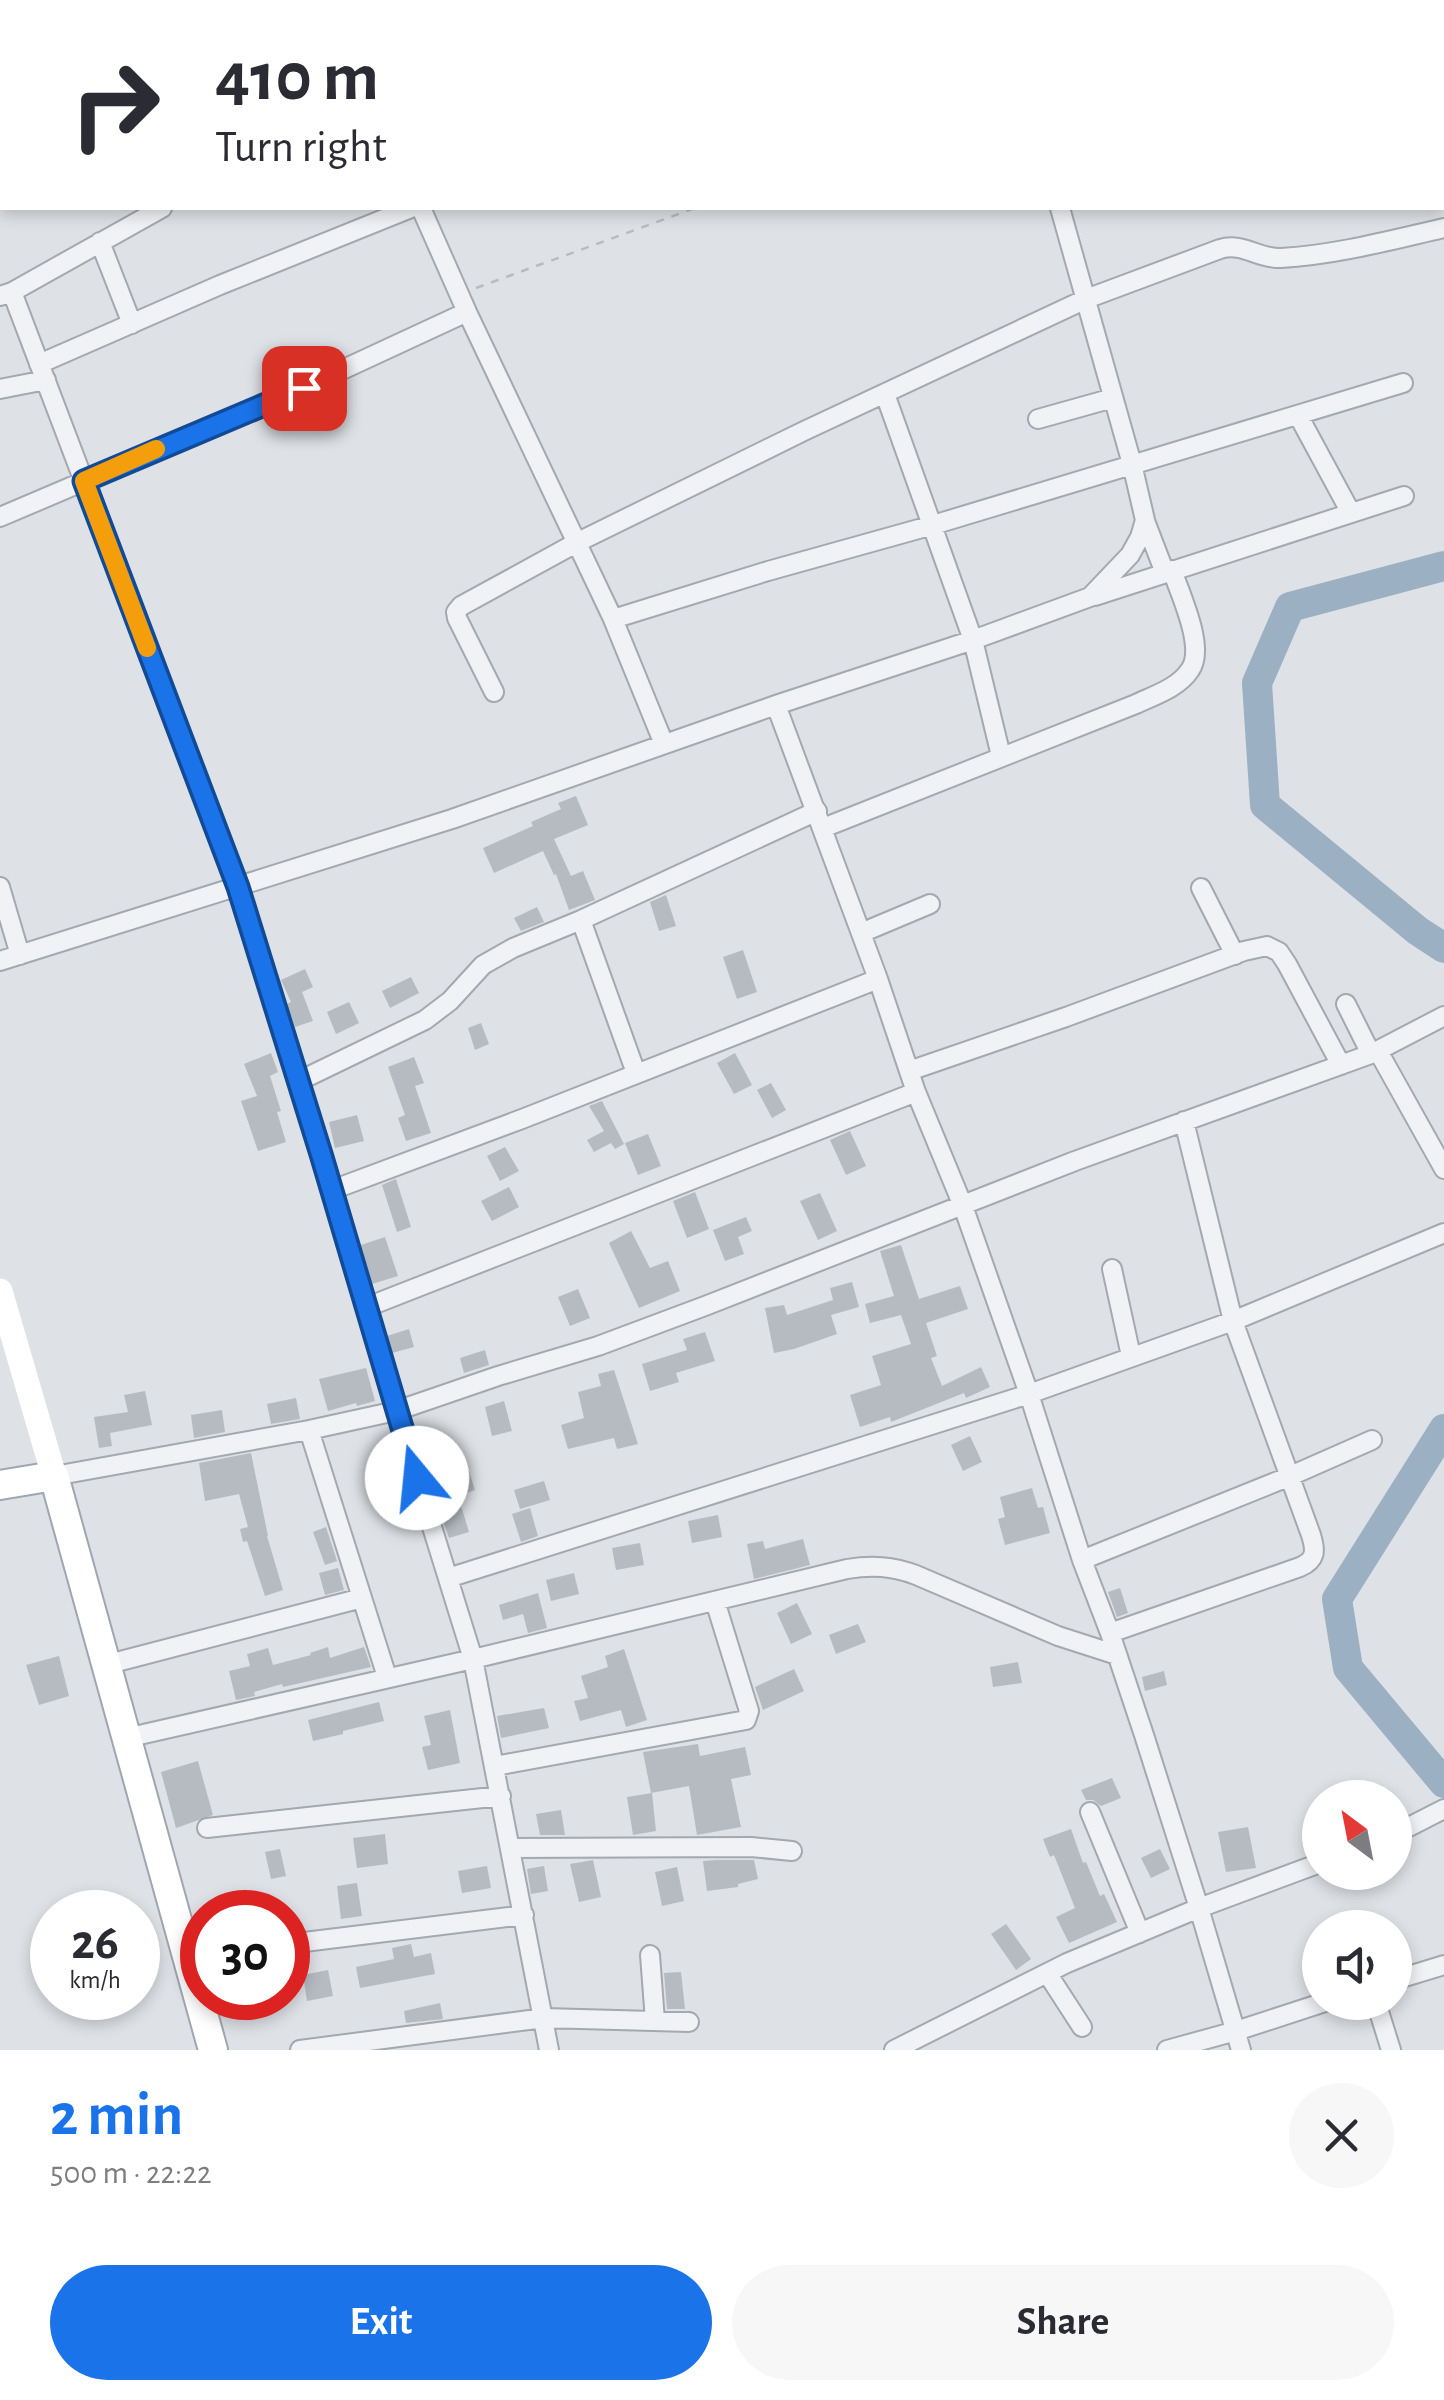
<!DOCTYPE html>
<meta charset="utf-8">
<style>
:root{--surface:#fff;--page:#f7f7f7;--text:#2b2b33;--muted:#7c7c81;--accent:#1a73e8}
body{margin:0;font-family:"Alegreya Sans",sans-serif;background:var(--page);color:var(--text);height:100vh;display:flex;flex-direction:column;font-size:38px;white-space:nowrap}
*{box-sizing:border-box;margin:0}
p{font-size:32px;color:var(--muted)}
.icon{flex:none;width:55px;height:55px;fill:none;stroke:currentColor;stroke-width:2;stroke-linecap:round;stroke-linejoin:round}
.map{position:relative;height:2050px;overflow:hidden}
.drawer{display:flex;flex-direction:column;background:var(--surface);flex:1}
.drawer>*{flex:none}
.guide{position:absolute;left:0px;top:0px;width:1445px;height:210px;box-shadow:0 5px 15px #0003;background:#fff;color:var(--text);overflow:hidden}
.needle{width:65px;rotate:328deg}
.buttons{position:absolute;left:1302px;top:1780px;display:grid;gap:20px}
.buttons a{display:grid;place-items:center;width:110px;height:110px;border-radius:50%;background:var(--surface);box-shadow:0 5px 15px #0003;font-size:50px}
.speed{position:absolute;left:30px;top:1890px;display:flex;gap:20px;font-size:50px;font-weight:700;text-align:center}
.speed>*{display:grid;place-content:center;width:130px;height:130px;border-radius:50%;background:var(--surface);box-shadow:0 5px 15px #0003;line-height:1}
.speed small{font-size:25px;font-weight:400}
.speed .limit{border:15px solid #d22;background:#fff;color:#111}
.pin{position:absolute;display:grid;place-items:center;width:85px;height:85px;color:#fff;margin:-42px;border-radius:20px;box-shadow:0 5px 15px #0006}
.me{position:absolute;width:110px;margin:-55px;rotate:343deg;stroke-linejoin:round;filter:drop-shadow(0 0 8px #0008)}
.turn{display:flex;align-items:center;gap:35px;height:210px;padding:0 50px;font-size:45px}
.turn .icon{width:130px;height:130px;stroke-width:2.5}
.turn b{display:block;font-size:70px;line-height:85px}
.round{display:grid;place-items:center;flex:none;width:105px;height:105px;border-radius:52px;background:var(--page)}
.head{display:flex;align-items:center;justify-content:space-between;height:170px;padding:0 50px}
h1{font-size:60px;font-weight:600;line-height:75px;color:var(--accent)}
.cta{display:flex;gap:20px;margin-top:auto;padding:20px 50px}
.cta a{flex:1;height:115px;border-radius:60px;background:var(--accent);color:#fff;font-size:40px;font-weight:600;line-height:115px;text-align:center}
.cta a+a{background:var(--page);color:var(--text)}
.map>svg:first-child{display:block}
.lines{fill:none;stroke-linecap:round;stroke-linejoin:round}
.river{stroke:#9cb0c3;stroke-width:30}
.building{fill:#b6bbc2}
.minor-casing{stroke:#a4a8af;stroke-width:22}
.primary-casing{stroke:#9fa6b1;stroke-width:32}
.path{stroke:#b8bcc1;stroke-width:2.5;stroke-dasharray:8 8;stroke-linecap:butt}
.minor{stroke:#f0f2f5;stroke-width:18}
.secondary{stroke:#fff;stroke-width:25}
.primary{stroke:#fff;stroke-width:28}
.route-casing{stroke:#114b97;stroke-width:25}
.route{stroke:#1a73e8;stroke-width:18}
.slow{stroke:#f59e0b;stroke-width:18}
</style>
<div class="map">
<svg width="1444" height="2050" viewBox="0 0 1444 2050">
<rect width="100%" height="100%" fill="#dee1e6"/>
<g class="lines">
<path class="river" d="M1444,566L1290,607L1257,683L1265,805L1418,931L1444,948
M1444,1429L1337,1599L1348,1668L1444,1783"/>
</g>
<path class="building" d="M576,796L588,825L554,839L571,876L583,871L595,900L569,910L556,874L554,875L543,851L494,873L483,848L533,826L531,822L561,809L558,803Z
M666,895L676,926L659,931L650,902Z
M537,907L544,922L521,931L514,918Z
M743,950L757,992L737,999L723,957Z
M305,969L313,987L302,992L313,1021L295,1027L287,1004L291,1002L281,980Z
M411,977L419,993L390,1008L382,991Z
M349,1002L359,1023L336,1034L327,1012Z
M481,1023L489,1044L475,1050L468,1028Z
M271,1053L278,1072L270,1076L281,1111L277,1112L286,1142L258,1151L241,1101L257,1096L244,1064Z
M735,1053L752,1085L734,1094L717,1063Z
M414,1057L424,1083L415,1086L431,1133L406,1141L398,1118L405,1115L388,1067Z
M771,1083L786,1110L772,1118L757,1090Z
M602,1101L624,1144L615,1149L611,1143L594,1152L587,1140L604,1131L589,1106Z
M357,1115L364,1141L335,1148L329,1122Z
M850,1131L866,1166L846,1175L830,1140Z
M648,1134L661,1166L638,1175L625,1143Z
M505,1147L519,1171L500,1181L487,1156Z
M396,1179L411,1227L397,1232L382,1185Z
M509,1187L519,1207L492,1221L481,1201Z
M695,1192L709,1229L687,1238L673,1201Z
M820,1193L837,1231L818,1240L800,1201Z
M746,1217L752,1231L738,1237L744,1254L725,1261L713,1230Z
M631,1231L650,1268L668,1261L680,1291L639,1308L609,1243Z
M385,1237L398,1276L372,1284L361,1245Z
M901,1245L919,1299L960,1286L968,1309L926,1323L937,1356L931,1358L942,1386L981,1367L990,1387L966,1398L964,1393L891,1422L890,1417L860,1427L850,1395L881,1385L872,1356L911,1344L901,1315L870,1323L865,1304L894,1296L880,1251Z
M852,1282L859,1307L831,1315L837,1334L794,1349L774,1353L765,1308L784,1305L787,1315L833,1300L830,1288Z
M578,1289L590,1318L570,1326L558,1297Z
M409,1329L414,1347L392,1353L387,1336Z
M705,1332L715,1361L676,1373L679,1382L650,1391L642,1364L687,1350L683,1339Z
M485,1350L489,1365L464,1373L460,1358Z
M366,1368L375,1401L357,1406L356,1403L328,1411L319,1379Z
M614,1370L638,1444L617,1449L614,1438L568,1449L561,1425L584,1418L578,1392L601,1386L598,1374Z
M145,1391L152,1425L110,1433L112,1446L99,1448L94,1417L128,1412L124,1395Z
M296,1398L300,1419L271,1424L267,1404Z
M504,1401L512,1431L492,1436L485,1407Z
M222,1410L225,1432L194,1438L191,1415Z
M970,1436L982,1462L963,1471L951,1445Z
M251,1453L268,1536H267L283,1590L265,1596L247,1541L243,1542L240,1529L248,1527L239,1494L205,1501L199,1463Z
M469,1471L475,1490L458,1496L469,1532L449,1538L443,1521L449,1520L436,1482Z
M544,1481L550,1500L520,1509L514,1490Z
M1032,1488L1038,1508L1043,1507L1050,1533L1005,1545L998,1519L1005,1517L1000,1497Z
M530,1508L538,1536L521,1542L512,1514Z
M718,1515L722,1537L692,1543L688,1521Z
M326,1527L337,1561L325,1565L313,1532Z
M803,1539L810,1565L754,1579L747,1544L763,1541L765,1549Z
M640,1543L644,1565L616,1570L612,1548Z
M338,1568L344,1590L325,1595L319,1573Z
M574,1573L579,1594L551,1601L546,1580Z
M1120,1588L1128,1613L1117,1617L1108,1592Z
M538,1593L547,1628L528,1633L523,1614L503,1620L499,1605Z
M797,1603L812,1634L791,1644L777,1613Z
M858,1624L866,1642L836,1654L829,1635Z
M328,1647L330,1658L364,1647L371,1667L283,1687L282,1684L254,1692L255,1696L236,1700L229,1671L250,1666L247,1654L268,1648L273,1665L311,1655L310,1653Z
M624,1649L647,1720L626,1727L621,1710L580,1721L574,1701L588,1698L581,1676L608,1667L605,1656Z
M59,1656L69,1696L39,1705L26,1665Z
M1018,1662L1022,1683L993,1687L990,1667Z
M794,1669L804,1691L763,1710L755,1687Z
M1164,1671L1167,1685L1145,1691L1142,1677Z
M379,1702L384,1721L343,1731V1734L313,1741L308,1720Z
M544,1708L549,1728L501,1738L497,1716Z
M450,1710L460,1763L428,1770L422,1747L431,1745L424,1716Z
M698,1744L700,1756L745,1747L751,1775L731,1779L741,1827L697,1835L689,1786L651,1793L643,1752Z
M198,1761L213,1815L176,1828L161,1772Z
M1112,1778L1121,1798L1101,1806L1093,1800H1086L1081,1790Z
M652,1793L656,1831L633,1835L627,1797Z
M561,1810L565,1835H540L536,1814Z
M1248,1827L1256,1868L1226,1872L1218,1832Z
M1071,1829L1083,1863L1086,1862L1100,1896L1104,1894L1117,1922L1069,1943L1056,1917L1075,1908L1054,1855L1050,1857L1043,1839Z
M385,1834L388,1864L357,1868L353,1838Z
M280,1849L286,1876L271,1879L265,1852Z
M1160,1849L1170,1869L1151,1878L1141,1858Z
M593,1860L601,1897L579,1902L570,1864Z
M717,1860H754L758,1879L738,1884V1887L707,1891L703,1861Z
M487,1866L491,1888L462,1893L458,1871Z
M544,1866L548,1891L531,1894L527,1869Z
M677,1867L684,1901L662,1906L655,1872Z
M357,1883L362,1916L341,1919L337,1886Z
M256,1898L259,1912H215V1906Z
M1006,1924L1031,1959L1016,1970L991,1934Z
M411,1944L414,1957L431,1953L435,1974L360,1988L356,1967L394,1959L392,1948Z
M328,1970L333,1996L307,2001L303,1975Z
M681,1972L685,2009H667L664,1973Z
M440,2003L443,2019L406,2023L404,2011Z"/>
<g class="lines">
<defs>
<path id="minor" d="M362,0L363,2
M1001,0L1002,2
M421,208L467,312L613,619L664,744
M100,242L132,324
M12,292L238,887L332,1190L396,1411L473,1659L549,2050
M0,296L12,292L162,208
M39,364L220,285L411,208
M0,389L46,380
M885,394L973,640L1001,756
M1298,415L1351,513
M1038,419L1113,398
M0,517L303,388L467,312
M1145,521L1165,573
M1095,596L1404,496
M613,619L768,571L933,525L1403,383
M494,692L457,618L456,612L461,606L576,543L804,431L1086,299L1220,249C1243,242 1258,259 1281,258C1336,255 1391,240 1444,228
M776,705L878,979L916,1092L963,1206L1029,1394L1082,1560L1110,1633L1144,1735L1199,1908L1241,2050
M823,828L1136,704C1155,695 1178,688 1190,670C1206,648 1180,594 1172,570
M0,887L20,955
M1201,888L1235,955
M581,920L636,1073
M861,933L930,904
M0,961L452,819L776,705L973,640L1090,597L1130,555L1140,537L1145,520L1132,464L1060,208
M1346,1004L1371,1054
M1378,1051L1444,1169
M909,1071L1066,1017L1244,951L1267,946L1279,952L1287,964L1341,1065
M299,1081L425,1020L450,1001L483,965L513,948L581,920L817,811
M332,1190L522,1119L878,979
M1112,1269L1131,1356
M367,1307L916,1092
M309,1430L387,1677
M54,1476L309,1430L396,1411L498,1376L598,1346L705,1306L1075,1161L1371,1054L1444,1016
M1082,1560L1288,1477L1372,1440
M448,1578L1029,1394L1233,1321L1444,1233
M1110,1633L1300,1567C1316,1560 1316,1551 1311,1535L1233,1321L1184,1121
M105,1665L362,1598
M126,1738L473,1659L847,1569C872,1565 892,1566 916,1575L1058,1636L1117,1655
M495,1766L746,1720L749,1711L715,1601
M1090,1812L1140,1933
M207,1828L501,1796
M1395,1834L1444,1809
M511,1848L751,1847L792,1851
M288,1944L524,1915
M650,1955L655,2021
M1047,1973L1082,2027
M1395,1980L1444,1965
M1376,2002L1391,2050
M300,2050L544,2018L689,2022
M894,2050L1067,1963L1199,1908L1320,1863
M1167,2050L1236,2031L1325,2002"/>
<path id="primary" d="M0,1485L54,1476L213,2050"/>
</defs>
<use href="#minor" class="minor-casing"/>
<use href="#primary" class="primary-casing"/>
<path class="path" d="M476,288L695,208"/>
<use href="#minor" class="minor"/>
<path class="secondary" d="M0,1291L54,1476"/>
<use href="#primary" class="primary"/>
</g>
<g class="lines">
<defs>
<path id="route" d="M304,388L84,481L238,887L321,1154L417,1478"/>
</defs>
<use href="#route" class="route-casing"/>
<use href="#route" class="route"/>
<path class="slow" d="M147,648L84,481L156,449"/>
</g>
</svg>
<div class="buttons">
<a><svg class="needle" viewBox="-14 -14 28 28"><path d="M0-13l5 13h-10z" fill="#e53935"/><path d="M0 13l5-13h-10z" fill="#7c7c81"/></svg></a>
<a><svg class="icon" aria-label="sound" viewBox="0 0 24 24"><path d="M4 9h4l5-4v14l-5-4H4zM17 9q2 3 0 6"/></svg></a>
</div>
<div class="speed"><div>26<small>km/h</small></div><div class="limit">30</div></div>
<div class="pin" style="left:304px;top:388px;background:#d93025"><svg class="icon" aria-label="arrive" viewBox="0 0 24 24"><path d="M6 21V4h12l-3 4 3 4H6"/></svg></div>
<svg class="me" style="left:417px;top:1478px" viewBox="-20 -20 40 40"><circle r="19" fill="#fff"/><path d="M0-13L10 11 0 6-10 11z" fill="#1a73e8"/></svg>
<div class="guide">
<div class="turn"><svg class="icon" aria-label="right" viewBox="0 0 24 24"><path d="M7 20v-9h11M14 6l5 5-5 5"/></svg><div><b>410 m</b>Turn right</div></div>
</div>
</div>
<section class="drawer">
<div class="head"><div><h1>2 min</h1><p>500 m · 22:22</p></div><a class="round"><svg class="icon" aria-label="close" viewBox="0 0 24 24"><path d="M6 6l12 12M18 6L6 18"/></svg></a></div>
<div class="cta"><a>Exit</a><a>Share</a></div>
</section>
